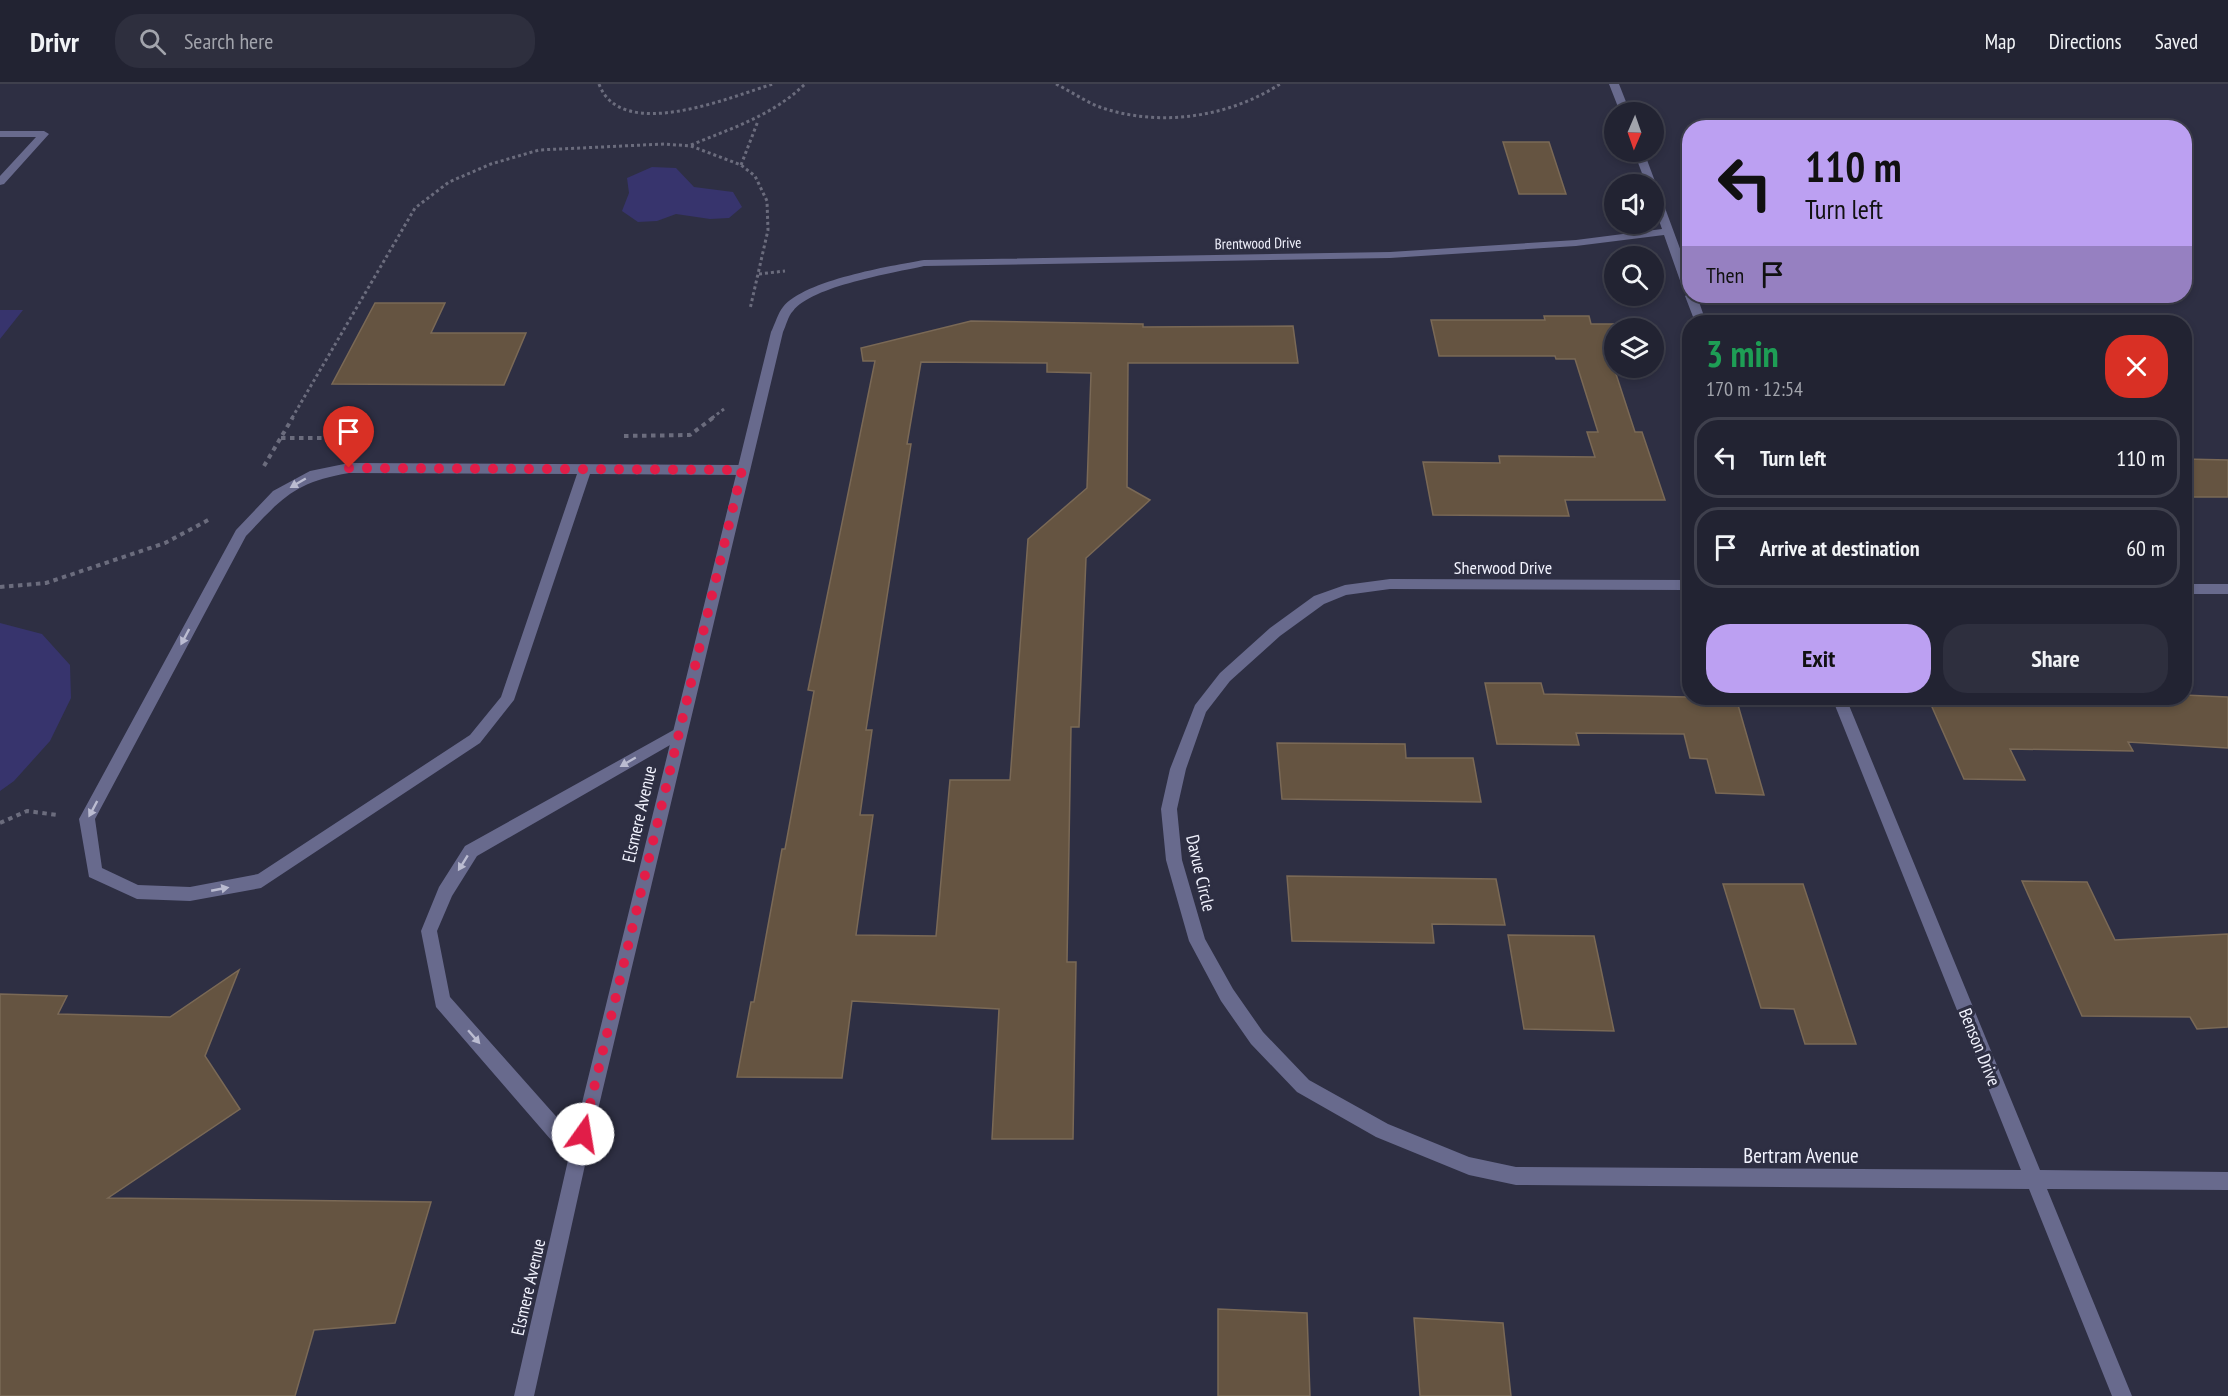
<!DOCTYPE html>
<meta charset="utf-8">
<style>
:root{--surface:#222332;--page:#2e2f3e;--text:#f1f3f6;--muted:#a2a4ac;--line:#3f404d;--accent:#bca0f2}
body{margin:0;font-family:"PT Sans Narrow",sans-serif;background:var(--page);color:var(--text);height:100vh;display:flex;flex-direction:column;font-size:22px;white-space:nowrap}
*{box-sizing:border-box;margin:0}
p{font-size:20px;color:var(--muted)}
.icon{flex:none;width:33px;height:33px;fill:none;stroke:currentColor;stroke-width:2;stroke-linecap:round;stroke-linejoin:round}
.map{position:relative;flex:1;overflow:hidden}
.drawer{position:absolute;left:1682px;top:231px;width:510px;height:390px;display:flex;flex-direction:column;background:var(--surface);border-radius:24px;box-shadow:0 3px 9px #0003,0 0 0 2px var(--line)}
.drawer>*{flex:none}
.top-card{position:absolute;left:1682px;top:36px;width:510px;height:183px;border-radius:24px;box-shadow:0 3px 9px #0003,0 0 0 2px var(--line);background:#bca0f2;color:#111;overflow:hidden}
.needle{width:39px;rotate:182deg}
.fabs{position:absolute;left:1604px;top:18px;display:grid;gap:12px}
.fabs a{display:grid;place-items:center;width:60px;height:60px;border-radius:50%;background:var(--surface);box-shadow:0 3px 9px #0003,0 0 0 2px var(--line);font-size:30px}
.pin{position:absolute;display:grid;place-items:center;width:51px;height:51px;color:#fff;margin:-62px -26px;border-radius:50% 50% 50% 0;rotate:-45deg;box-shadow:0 0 6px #0007}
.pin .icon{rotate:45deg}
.me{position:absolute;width:66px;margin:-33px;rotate:13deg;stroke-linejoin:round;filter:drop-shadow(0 0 4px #0008)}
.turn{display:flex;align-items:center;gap:21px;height:126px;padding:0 24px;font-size:27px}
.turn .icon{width:78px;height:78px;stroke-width:2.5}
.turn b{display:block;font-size:42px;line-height:51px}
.then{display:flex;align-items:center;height:57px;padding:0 24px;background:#0003;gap:12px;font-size:22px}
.round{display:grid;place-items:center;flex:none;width:63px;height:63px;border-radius:24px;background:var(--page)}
.headline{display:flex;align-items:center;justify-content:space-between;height:102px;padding:0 24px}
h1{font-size:36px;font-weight:600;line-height:45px;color:#1e9e55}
.action{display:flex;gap:12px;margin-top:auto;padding:12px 24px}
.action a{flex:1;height:69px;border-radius:24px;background:var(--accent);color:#111;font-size:24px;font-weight:600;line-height:69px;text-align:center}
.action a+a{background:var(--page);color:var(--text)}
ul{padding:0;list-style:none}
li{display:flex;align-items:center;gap:18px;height:81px;margin:0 12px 9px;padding:0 12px;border:3px solid var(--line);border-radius:24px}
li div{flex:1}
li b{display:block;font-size:22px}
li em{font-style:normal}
header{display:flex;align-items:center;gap:36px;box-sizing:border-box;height:84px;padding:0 30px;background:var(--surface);border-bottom:2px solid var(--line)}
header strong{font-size:28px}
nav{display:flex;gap:33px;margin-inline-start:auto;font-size:21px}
.search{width:420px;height:54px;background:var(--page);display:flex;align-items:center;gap:15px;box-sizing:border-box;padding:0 21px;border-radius:24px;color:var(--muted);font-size:22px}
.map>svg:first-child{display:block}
.green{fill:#37346d}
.building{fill:#655441;stroke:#7a6956;stroke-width:1.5;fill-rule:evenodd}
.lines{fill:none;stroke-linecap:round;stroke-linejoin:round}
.path-far1{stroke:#6b6c7d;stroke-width:3;stroke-dasharray:3 3;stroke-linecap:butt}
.path{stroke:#6b6c7d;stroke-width:4;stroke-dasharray:4.5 4.5;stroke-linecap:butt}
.lane{fill:#686a8d;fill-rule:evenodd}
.street{fill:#686a8d;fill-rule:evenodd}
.oneway{fill:#bbbcd1}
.route{stroke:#e11d48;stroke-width:10;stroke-dasharray:0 18}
.labels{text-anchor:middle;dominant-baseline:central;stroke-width:6;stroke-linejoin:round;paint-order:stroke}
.far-street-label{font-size:15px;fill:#f2f3fe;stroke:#2e2f43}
.street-label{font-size:18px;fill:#f2f3fe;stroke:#2e2f43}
.near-street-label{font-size:21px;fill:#f2f3fe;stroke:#2e2f43}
</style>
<header>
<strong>Drivr</strong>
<div class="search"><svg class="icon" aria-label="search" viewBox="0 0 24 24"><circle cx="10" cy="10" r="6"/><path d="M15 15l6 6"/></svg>Search here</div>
<nav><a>Map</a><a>Directions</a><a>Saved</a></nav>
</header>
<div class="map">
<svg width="2228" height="1312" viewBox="0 0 2228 1312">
<rect width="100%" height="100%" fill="#2e2f43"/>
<path class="green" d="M652,83L676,84L694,103L733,108L742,123L729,134L710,135L676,130L657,137L638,138L622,127L629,109L627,94Z
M0,226H23L0,255Z
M0,539L42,550L70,581L71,614L50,657L14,697L0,707Z"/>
<path class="building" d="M1503,58H1549L1566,110H1519Z
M375,219H445L431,249H526L504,301L332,300Z
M1544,232H1589L1591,240H1614V284L1635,348H1642L1665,416H1565L1569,432L1433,431L1423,378L1500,379L1499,372L1595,373L1587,348H1598L1575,275H1556L1555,272H1439L1431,236H1545Z
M971,237L1143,240V243L1293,242L1298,279H1128L1127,403L1150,416L1086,474L1079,643H1071L1067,878H1076L1073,1055H992L999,925L852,917L842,994L737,993L751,918H754L782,765H785L814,607L808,606L875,277H863L861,264ZM921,278L1047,279V288L1091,289L1087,404L1028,455L1010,696H950L936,852L856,851L873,731H860L872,646H866L911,360H907Z
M2184,375L2228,376V413H2184Z
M1485,599H1541L1544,610L1736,614L1764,711L1716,709L1707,675L1690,674L1684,650L1576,649L1579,661L1497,660Z
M2184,611L2228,613V664L2128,658L2133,667L2010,665L2025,696L1964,695L1928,614H2184Z
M1277,659L1405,660L1406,674H1473L1481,718L1282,715Z
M1287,792L1496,795L1505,841L1432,840L1434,859L1292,857Z
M2022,797L2087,798L2115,856L2228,850V943L2197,945L2190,933L2082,932Z
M1723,800H1803L1856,960H1805L1794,925L1761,924Z
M1508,851L1594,852L1614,947L1524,945Z
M239,886L205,972L240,1025L108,1114L431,1118L395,1239L314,1246L295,1312H0V910L67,912L58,930L170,933Z
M1218,1225L1307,1229L1310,1312H1218Z
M1414,1234L1503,1239L1511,1312H1420Z"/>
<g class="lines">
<path class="path-far1" d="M599,0C621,60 733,12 773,0
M1056,0C1070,7 1083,16 1097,22C1156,44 1228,34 1280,0
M1605,50L1611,66
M691,61C732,44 772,32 805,0
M741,81L758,37
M759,190L785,187
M292,334L415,124L449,98L491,80L539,66L664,60L691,62L741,81L755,92L767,117L768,146L750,225
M712,334L724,325"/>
<path class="path" d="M624,352L690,351L714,333
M281,354H334
M264,382L293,333
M0,503L46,499L165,459L212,434
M0,739L27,727L57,731"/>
<path class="lane" d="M0,47H44L49,50L4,100L0,101V92L36,53H0Z
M349,379L742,381L748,386L742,391L590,390L514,616L480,659L261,804L190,817L137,815L89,793L79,735L236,446L273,407L310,387ZM349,389L577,390L501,613L470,651L258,790L190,803L138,801L102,784L95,735L246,452C282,414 295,398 349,389Z
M679,643L684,645L686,649L684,653L477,772L452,812L437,847L450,913L585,1065L587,1072L585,1079L578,1081L571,1079L436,923L421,847L439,803L465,762Z"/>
<path class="street" d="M1609,0H1619L1630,28H1620Z
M1634,68H1644L1656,100L1655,102L1658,105L1689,189V209L1683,205L1664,151L1576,162L1390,174L924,182C893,189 812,202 793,227C788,232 786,242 783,248L587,1072L534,1312H514L569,1072L771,248C775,240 778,229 783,223C805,196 890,182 924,176L1390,168L1576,156L1662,145L1653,120V100H1646Z
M1689,209V212H1697L1706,238H1695L1685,212Z
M1390,495L1689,496V506L1390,505L1346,511L1324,520L1280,552L1230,597L1206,628L1186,685L1177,725L1182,776L1205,855L1233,905L1263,948L1309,996L1388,1040L1469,1073L1516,1083L2021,1086L1832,614H1846L2040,1086L2228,1088V1106L2047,1105L2132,1312H2112L2029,1105L1516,1101L1469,1091L1376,1053L1297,1008L1251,960L1221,917L1189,857L1166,776L1161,725L1170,685L1195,621L1220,589L1270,544L1314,512L1345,501Z
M2184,500H2228V510H2184Z"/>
</g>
<defs><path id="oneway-solid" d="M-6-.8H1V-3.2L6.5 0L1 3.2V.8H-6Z" transform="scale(1.5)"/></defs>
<g class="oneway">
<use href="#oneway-solid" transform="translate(298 399) rotate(150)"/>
<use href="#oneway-solid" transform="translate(185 553) rotate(118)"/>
<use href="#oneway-solid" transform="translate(628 678) rotate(150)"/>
<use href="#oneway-solid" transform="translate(93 725) rotate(118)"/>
<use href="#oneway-solid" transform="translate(463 779) rotate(122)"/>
<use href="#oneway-solid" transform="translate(220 805) rotate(-11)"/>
<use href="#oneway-solid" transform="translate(474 953) rotate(49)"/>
</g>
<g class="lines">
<path class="route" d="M349,384L742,386L583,1050"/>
</g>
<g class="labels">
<g class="far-street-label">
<text transform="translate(1258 159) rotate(-1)">Brentwood Drive</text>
</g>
<g class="street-label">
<text x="1503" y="483">Sherwood Drive</text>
<text transform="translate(639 730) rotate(-77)">Elsmere Avenue</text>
<text transform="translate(1201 789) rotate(77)">Davue Circle</text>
<text transform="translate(1980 963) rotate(68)">Benson Drive</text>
<text transform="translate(528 1203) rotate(-77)">Elsmere Avenue</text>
</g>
<g class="near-street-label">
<text x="1801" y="1071">Bertram Avenue</text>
</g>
</g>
</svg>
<div class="fabs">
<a><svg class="needle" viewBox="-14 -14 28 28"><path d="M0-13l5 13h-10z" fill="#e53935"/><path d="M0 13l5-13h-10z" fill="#a2a4ac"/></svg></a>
<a><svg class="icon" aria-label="sound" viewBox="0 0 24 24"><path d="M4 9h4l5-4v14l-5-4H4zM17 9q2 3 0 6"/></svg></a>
<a><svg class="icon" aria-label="search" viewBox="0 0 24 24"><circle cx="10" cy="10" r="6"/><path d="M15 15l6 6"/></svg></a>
<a><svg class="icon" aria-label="layers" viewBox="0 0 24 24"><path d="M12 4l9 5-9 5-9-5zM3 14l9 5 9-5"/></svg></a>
</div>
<div class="pin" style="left:349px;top:384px;background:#d93025"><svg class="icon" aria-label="arrive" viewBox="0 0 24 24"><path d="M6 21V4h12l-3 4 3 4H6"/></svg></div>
<svg class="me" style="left:583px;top:1050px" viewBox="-20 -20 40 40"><circle r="19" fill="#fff"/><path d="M0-13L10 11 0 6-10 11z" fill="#e11d48"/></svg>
<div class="top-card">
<div class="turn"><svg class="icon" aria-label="left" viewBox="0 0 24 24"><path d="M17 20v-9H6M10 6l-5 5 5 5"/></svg><div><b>110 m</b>Turn left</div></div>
<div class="then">Then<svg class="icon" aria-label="arrive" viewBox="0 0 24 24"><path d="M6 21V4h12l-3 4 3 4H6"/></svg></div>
</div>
<section class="drawer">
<div class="headline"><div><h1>3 min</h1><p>170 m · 12:54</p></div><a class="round" style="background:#d93025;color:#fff"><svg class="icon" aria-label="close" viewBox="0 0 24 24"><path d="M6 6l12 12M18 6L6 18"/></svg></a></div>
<ul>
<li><svg class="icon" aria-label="left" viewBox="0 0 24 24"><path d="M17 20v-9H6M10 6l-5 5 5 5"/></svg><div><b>Turn left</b></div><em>110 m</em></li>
<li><svg class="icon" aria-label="arrive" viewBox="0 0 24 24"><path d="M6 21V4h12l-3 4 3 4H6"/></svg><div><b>Arrive at destination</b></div><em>60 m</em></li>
</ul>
<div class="action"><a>Exit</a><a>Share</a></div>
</section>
</div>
